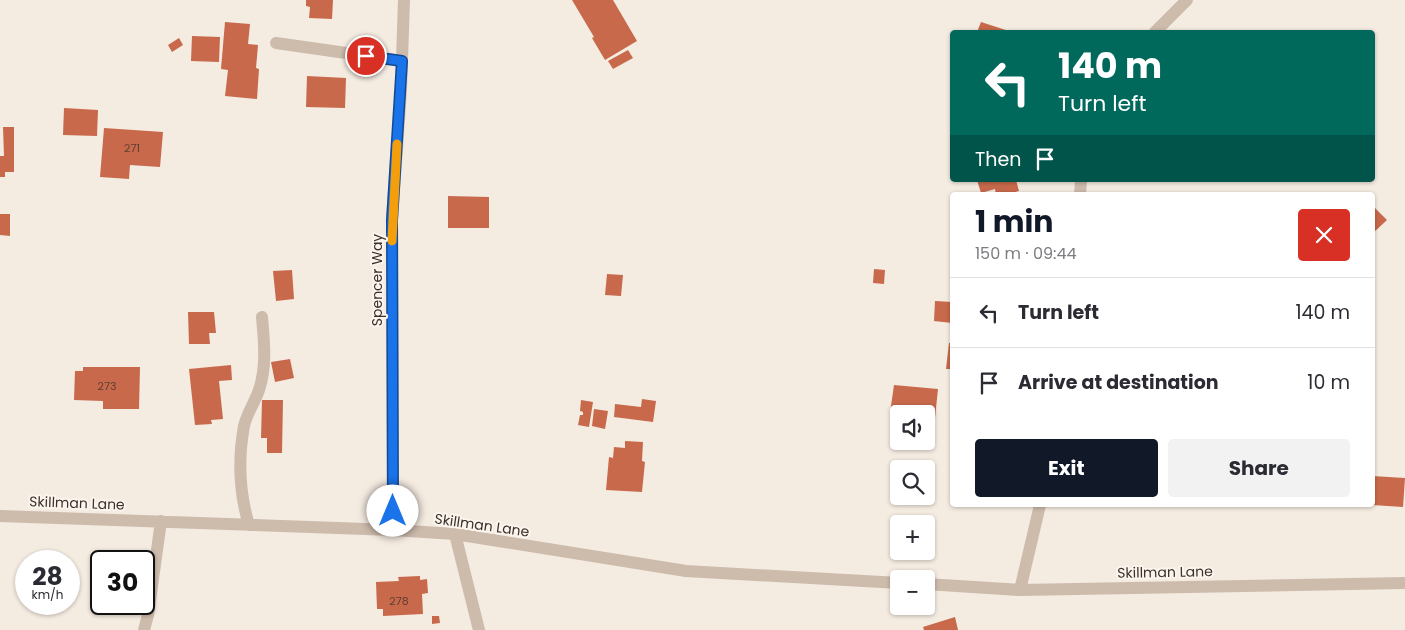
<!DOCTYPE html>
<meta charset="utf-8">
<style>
:root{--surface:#fff;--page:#f2f2f3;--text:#2b2b33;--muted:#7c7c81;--line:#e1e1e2;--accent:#111827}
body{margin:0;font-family:Poppins,sans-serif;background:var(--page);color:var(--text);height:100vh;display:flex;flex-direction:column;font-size:19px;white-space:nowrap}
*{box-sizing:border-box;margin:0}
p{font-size:16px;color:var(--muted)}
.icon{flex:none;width:28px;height:28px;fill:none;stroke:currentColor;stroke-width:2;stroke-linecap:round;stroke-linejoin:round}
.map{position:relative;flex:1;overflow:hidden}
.panel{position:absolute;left:950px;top:192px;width:425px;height:315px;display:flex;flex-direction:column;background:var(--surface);border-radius:5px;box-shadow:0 1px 4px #0004}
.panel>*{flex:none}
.banner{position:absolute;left:950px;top:30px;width:425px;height:152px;border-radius:5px;box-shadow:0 1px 4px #0004;background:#00695c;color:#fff;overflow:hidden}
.tools{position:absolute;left:890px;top:405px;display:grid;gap:10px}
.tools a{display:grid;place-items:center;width:45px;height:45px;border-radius:5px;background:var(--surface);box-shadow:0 1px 4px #0004;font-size:25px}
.speed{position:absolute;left:15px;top:550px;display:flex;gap:10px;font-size:25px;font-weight:700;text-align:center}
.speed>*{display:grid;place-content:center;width:65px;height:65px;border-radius:50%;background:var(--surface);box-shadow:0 1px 4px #0004;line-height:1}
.speed small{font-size:12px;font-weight:400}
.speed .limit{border:2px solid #111;border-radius:8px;background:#fff;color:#111}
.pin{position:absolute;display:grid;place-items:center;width:42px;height:42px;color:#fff;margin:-21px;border:2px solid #fff;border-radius:50%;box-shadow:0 1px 5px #0007}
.me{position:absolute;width:55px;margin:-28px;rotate:0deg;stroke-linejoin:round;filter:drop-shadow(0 0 4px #0008)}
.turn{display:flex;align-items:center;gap:18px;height:105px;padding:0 25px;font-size:22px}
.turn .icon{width:65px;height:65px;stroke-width:2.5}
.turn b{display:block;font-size:35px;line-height:42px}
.then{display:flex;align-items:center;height:48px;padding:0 25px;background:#0003;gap:10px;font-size:19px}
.round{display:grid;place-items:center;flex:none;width:52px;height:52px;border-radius:5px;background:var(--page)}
.headline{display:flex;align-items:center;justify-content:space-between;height:85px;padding:0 25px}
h1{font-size:30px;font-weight:700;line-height:38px;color:var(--accent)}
.cta{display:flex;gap:10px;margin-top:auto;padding:10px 25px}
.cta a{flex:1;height:58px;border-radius:5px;background:var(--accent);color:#fff;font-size:20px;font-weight:700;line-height:58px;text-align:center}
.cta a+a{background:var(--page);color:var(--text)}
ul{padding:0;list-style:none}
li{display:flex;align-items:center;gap:15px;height:70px;padding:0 25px;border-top:1px solid var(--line)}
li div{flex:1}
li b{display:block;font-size:19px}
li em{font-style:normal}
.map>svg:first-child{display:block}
.building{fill:#c8694b}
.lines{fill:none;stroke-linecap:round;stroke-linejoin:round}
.minor{stroke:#cdbbac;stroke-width:12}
.route-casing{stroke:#114b97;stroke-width:12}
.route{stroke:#1a73e8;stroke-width:9}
.slow{stroke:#f59e0b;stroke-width:9}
.labels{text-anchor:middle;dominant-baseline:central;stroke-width:4;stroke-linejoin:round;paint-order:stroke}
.number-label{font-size:11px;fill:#5e3e33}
.street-label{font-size:14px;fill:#3b302b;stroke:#fbf5ee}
</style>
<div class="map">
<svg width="1405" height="630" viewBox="0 0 1405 630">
<rect width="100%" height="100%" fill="#f4ebe1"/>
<path class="building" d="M306,0H333L332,19L309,18L310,7L306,6Z
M572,0H613L637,41L605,60L592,38L594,37Z
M225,22L250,24L248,44L258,45L256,68L259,69L257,99L225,96L228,70L221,69Z
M981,22L1012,32H977Z
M192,36L220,37L219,62L191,61Z
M179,38L183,45L172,52L168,45Z
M628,50L633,58L613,69L608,61Z
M307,76L346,78L345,108L306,107Z
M64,108L98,110L97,136L63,135Z
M3,127H14V172H5V177H0V156H4Z
M104,128L163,132L160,167L130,165L129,179L100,177Z
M977,180H1016L1019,191L1004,195H996L995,189L981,193Z
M448,196L489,197V228H448Z
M1372,205L1387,220L1372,234Z
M0,214H10V236L0,235Z
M874,269L885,270L884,284L873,283Z
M292,270L294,299L276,301L273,271Z
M607,274L623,275L621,296L605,295Z
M935,301L952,302V323L934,321Z
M188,312H214L216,333H209L210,344H189Z
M949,343H952V369H946Z
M290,359L294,378L275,382L271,362Z
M231,365L232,380L219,381L223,419L211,420L212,424L195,425L189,369Z
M83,367H140L139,409H103V401L74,400L75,371H83Z
M894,385L938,389L935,418L926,417V414L890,413Z
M642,399L656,401L653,422L614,417L615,404L641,407Z
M262,400H283L282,453H267V438H261Z
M581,400L593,402L589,427L578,425L580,415H583V412L580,411Z
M594,409L608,411L605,429L592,426Z
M625,441L643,442L642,461L645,462L642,492L606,490L609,457L613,458L614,447L625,448Z
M1372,476L1405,478L1403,507L1372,505Z
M420,576V580L427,579L428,593L422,594L423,614L383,616V609H377L376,582L399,581L398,577Z
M432,616H439L440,623L432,624Z
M955,617L958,630H924L923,627Z"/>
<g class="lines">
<path class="minor" d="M1155,32L1187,0
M276,43L402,61
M1080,195L1081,180
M0,516L393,530L455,534L686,571L899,583
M249,525C239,492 238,459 244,426C247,413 255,402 259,390C267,366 264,341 262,317
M393,530L392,220L401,90L404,0
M455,534L479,630
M926,584L1020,590L1405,583
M1020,590L1040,505
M144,630L148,615L161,521"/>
</g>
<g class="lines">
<defs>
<path id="route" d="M366,56L402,61L392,220L393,511"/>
</defs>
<use href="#route" class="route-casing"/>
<use href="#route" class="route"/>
<path class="slow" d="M392,241L397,144"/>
</g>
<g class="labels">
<g class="number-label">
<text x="132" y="148">271</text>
<text x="107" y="386">273</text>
<text x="399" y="601">278</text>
</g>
<g class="street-label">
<text transform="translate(377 280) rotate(-90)">Spencer Way</text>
<text transform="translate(77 503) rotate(2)">Skillman Lane</text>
<text transform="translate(482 525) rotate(8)">Skillman Lane</text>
<text transform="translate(1165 572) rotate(-1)">Skillman Lane</text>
</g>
</g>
</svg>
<div class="tools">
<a><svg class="icon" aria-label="sound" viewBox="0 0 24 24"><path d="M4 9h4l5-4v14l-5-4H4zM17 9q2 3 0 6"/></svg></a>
<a><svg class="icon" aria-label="search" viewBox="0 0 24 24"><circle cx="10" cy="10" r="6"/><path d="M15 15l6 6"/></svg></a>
<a>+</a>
<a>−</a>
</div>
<div class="speed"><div>28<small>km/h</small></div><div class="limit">30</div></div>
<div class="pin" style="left:366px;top:56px;background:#d93025"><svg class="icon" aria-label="arrive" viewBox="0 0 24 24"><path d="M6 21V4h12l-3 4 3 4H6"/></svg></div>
<svg class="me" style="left:393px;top:511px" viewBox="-20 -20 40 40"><circle r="19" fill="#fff"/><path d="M0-13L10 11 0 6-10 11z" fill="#1a73e8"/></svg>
<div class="banner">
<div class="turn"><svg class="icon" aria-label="left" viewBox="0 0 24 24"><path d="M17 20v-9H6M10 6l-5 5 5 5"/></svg><div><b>140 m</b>Turn left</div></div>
<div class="then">Then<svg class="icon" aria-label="arrive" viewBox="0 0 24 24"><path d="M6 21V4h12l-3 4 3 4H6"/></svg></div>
</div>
<section class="panel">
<div class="headline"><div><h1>1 min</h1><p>150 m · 09:44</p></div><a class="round" style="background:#d93025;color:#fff"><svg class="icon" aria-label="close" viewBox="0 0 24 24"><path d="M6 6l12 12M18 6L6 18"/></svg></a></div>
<ul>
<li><svg class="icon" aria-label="left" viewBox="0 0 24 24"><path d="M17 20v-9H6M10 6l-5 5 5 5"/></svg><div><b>Turn left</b></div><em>140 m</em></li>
<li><svg class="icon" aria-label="arrive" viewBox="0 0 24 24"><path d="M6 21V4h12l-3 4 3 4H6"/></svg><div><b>Arrive at destination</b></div><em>10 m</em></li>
</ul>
<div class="cta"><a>Exit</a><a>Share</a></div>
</section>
</div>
